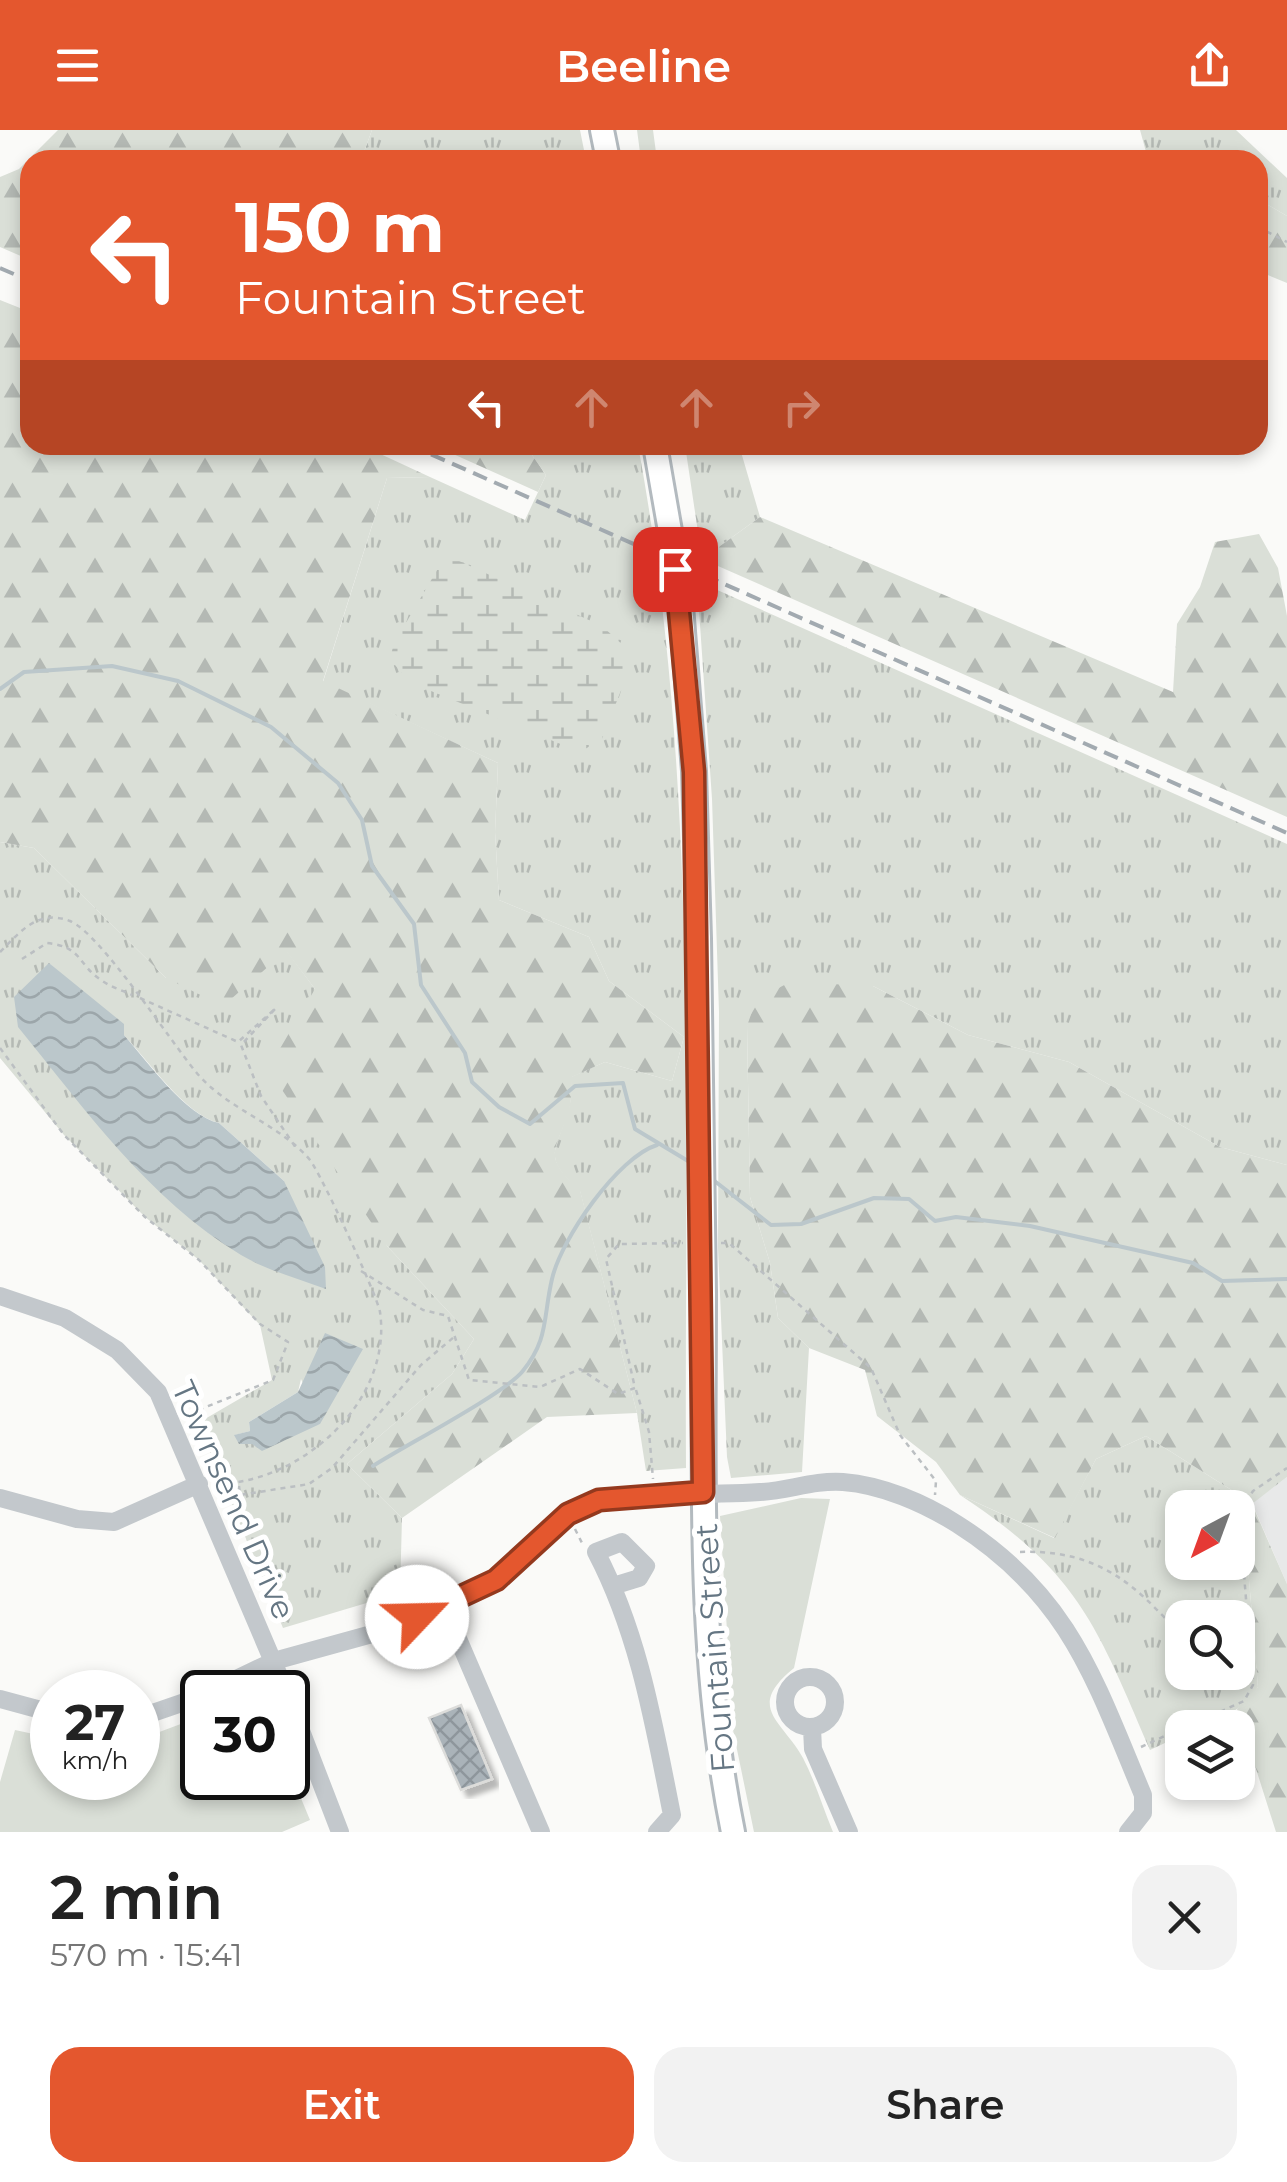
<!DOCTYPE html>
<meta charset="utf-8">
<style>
:root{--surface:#fff;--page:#f2f2f2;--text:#222;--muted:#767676;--accent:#e4572e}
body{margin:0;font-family:Montserrat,sans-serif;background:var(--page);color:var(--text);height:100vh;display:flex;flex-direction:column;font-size:38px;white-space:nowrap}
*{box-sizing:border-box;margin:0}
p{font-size:32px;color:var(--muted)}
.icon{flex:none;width:55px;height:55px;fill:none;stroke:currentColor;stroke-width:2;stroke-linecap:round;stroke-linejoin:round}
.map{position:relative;height:1702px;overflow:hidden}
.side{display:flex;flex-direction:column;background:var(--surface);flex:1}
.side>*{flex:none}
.top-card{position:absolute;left:20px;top:20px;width:1248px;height:305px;border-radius:30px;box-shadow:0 5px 15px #0003;background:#e4572e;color:#fff;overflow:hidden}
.needle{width:65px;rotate:221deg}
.tools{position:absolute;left:1165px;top:1360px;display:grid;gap:20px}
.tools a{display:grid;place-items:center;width:90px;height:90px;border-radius:20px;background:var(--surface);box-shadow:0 5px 15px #0003;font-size:50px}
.speed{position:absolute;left:30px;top:1540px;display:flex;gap:20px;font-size:50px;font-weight:700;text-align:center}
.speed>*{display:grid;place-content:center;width:130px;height:130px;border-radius:50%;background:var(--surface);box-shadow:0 5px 15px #0003;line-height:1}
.speed small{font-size:25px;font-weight:400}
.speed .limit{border:5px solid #111;border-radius:15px;background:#fff;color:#111}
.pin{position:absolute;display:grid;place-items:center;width:85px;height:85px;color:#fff;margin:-42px;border-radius:20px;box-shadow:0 5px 15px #0006}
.me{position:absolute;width:110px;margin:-55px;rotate:66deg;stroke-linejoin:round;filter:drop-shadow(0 0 8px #0008)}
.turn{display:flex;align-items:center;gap:35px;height:210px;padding:0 50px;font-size:45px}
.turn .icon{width:130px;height:130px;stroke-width:2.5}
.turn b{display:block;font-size:70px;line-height:85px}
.lanes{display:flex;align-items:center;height:95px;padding:0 50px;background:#0003;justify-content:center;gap:50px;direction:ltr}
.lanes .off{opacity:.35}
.round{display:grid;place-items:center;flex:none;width:105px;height:105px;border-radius:30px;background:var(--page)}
.head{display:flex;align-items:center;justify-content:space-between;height:170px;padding:0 50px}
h1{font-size:60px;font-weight:600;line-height:75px}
.cta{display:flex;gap:20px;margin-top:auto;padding:20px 50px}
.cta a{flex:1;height:115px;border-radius:30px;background:var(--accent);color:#fff;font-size:40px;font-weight:600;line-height:115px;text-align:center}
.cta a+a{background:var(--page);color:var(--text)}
header{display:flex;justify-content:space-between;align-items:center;height:130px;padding:0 50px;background:var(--accent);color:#fff;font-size:45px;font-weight:600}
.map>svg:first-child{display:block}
.built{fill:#e8e9e9}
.grass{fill:url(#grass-tufts);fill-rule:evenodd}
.forest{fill:url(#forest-firs)}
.wetland{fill:url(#wetland-marsh)}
.park{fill:#dadfd7}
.water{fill:url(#water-waves)}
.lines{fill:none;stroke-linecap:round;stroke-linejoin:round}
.stream{stroke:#bbc7cb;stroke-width:4}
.building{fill:url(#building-cross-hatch);stroke:#dcdcda;stroke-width:2.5;filter:url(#shadow)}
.secondary-casing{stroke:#b3babf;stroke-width:28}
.path{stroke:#bbbfc2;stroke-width:2.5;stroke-dasharray:5 5;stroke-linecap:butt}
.minor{stroke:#c3c8cc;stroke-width:18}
.secondary{stroke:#fff;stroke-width:22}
.rail{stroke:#a2aab0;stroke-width:4;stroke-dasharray:15 8;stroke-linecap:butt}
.secondary-bridge-casing{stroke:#b3babf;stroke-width:28;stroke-linecap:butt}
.secondary-bridge{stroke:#fff;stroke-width:22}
.route-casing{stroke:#94391e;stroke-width:25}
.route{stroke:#e4572e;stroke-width:18}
.labels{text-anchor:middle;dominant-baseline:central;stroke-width:10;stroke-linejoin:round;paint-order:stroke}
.street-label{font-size:32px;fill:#657683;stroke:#fff}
</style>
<header><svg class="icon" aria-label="menu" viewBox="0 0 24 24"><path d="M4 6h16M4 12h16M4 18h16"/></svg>Beeline<svg class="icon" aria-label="share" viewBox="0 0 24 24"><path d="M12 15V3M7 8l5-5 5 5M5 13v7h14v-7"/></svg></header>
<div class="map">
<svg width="1287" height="1702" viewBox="0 0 1287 1702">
<defs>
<pattern id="grass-tufts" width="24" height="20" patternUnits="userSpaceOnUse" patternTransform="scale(2.5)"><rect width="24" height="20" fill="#dadfd7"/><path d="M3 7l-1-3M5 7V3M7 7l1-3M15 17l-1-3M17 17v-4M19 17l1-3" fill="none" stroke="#b4b9b4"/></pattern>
<pattern id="forest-firs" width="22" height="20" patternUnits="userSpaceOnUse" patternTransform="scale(2.5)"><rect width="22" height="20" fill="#dadfd7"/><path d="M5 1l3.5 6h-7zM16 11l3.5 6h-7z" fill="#b4b9b4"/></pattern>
<pattern id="wetland-marsh" width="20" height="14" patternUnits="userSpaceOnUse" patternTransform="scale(2.5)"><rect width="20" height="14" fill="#dadfd7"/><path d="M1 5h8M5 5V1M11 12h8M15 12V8" fill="none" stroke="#b4b9b4"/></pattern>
<pattern id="water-waves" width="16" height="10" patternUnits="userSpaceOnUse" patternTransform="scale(2.5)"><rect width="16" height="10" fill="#bbc7cb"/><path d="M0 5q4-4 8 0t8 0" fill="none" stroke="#9ca6aa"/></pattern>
<pattern id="building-cross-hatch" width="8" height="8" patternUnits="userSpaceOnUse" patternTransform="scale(2.5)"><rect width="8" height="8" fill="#aab3b9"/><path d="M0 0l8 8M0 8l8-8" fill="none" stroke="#8e969c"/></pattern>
<filter id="shadow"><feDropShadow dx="7" dy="7" stdDeviation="2.5" flood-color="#0004"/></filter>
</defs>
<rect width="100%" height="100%" fill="#fafaf8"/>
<path class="built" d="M1287,1347V1454L1252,1373Z"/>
<path class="grass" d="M372,0H580L586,30H361Z
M637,0H653L657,30H641Z
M1140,0H1236L1287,48V86L1258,69V30H1152L1148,29Z
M525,315H638C700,650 684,999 686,1338L646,1341L637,1283L580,1061C541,1026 556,1022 568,981C572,971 571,958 571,947L605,932L672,951L684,907L609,851L589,807L499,770L495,702L498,633L323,552L387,348L430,347L525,390L546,345Z
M685,315H739L760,387L702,429Z
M697,451L1287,714V1035L1220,1017L1069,932L968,905L873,856L747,896L750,1067L770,1133L778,1188L809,1218L802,1342L731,1348L727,1327L718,1118L719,882L712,669Z
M0,712L34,718L166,848L286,820L315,859L387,1116L474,1209L452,1244L347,1334L402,1388L400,1463L283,1498L198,1293L272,1250L260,1195L199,1130L145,1087L64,1005L0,928ZM49,833C74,856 99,879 123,904C148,930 185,985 219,993L284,1051L207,1102ZM301,1249L320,1294L235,1305L250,1301L249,1292L298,1262Z
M1146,1306L1252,1373L1245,1402L1258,1557C1243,1581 1211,1597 1182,1598V1605L1150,1620C1097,1496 1078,1442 960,1365L1054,1408L1096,1329ZM1182,1378H1238V1432H1182ZM1182,1488H1238V1542H1182Z"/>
<path class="forest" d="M58,0H372L361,30H30V130L0,117V47L19,39Z
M1258,69L1287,86V153L1258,141Z
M0,170L30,182V315H361L430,347L387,348L323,551L498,633L495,702L499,770L589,807L609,851L684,907L672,951L605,932L572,947C571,958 572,970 569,981C556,1022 541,1025 580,1060L637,1283L547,1287L402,1388L347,1334L452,1244L474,1209L387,1116L268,939L315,859L286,821L223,876L166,848L34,718L0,712Z
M433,315H525L546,345L538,362Z
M760,387L1173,562L1177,494L1200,457L1215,412L1259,404L1278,438L1287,486V687L702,429Z
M790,852L873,856L968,905L1069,932L1220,1017L1287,1035V1347L1252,1374L1287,1454V1702H1276L1237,1579L1258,1557L1245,1402L1252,1373L1146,1306L1096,1329L1055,1408L960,1365L936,1332L877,1286L865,1240L809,1218L778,1188L770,1133L750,1067L747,896L756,870Z"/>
<path class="wetland" d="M446,425L602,496L625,517L629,540L602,609L580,622L409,552L390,529L394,513Z"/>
<path class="park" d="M801,1368L830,1369L794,1538C745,1578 782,1590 803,1628C815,1651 823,1678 833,1702H754L733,1600L720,1386Z
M202,1586V1648H288V1637L310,1690L282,1702H0V1652L15,1600L52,1608V1648H138V1610Z"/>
<path class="water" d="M49,833L124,894V905C147,931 186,986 219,993L284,1051L325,1137L326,1159C299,1149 266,1140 241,1125C148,1069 85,979 18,897L14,867Z
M325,1203L363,1219L320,1294L262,1321L252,1314H239L234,1305L250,1301L249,1292L298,1262Z"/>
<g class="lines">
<path class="stream" d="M0,559L24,542L112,536L178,551L271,597L338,653L362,690L372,736L414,794L421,855L465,923L472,952L499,977L530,994L575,956L623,953L635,999L693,1034
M712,1049L771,1095L801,1094L874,1068L909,1069L935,1091L956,1087L1030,1096L1193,1133L1222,1151L1287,1149
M373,1336C404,1316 502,1265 522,1242C549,1210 543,1187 552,1149C561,1109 618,1027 657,1015"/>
</g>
<path class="building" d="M461,1575L492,1649L461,1660L429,1588Z"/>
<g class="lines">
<defs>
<path id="secondary" d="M602,0L608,30
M655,315L670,401
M681,476L694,641L699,809
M704,1164C704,1344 697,1525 733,1702"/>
</defs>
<use href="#secondary" class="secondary-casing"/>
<path class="path" d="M1091,30H1102
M1258,97L1287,112
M0,822C21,801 38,779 70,791C100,803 171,912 196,942C226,979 280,994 310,1030C321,1044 377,1165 380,1182C393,1273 299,1354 215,1354
M22,829L47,813C83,817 77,834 101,850C110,857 122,860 132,865
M140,868L238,912L276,878L241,915L261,966L296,1018
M0,918L64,1005L145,1087L199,1130L260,1194L288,1212L273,1250L186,1285
M721,1113H729L871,1238L900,1305L936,1351L935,1365
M361,1141L423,1180L448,1186L469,1250L540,1257L580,1239L618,1264L635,1258L606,1129L619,1114L683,1113
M636,1260L649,1302L653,1349
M239,1356L240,1365L309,1354L332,1338L421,1235L454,1207
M575,1399L583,1415
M1020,1422C1072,1420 1110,1435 1147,1470C1158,1480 1169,1495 1182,1499
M1184,1598L1244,1571L1253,1555L1239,1383L1253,1361L1287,1338
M1141,1617L1182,1598"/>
<path class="minor" d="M0,1166L65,1188L117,1220L158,1262L286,1562
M0,1368L77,1389L114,1392L199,1354
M613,1456L639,1448L646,1436L622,1412L596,1422C639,1504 654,1595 672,1685L657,1702
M444,1476L541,1702
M785 1572a25 25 0 1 1 50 0a25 25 0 1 1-50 0Z
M209,1562L274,1531L390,1499L444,1476L496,1450L568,1384L622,1365C667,1364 714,1365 760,1362C788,1361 813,1350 843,1352C882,1355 924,1373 957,1394C1069,1465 1094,1548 1143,1665V1683L1128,1702
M288,1567L340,1702
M0,1569L52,1583
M138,1588L202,1566
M812,1598L813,1619L849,1702"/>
<use href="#secondary" class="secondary"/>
<path class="rail" d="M0,138L30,151
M410,315L1287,703"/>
<defs>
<path id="secondary-bridge" d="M670,401L681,476
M699,809L704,1164"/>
</defs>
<use href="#secondary-bridge" class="secondary-bridge-casing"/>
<use href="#secondary-bridge" class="secondary-bridge"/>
</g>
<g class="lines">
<defs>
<path id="route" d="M417,1487L496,1450L568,1384L599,1370L703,1362L694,642L675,439"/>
</defs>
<use href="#route" class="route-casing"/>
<use href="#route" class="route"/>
</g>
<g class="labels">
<g class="street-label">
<text transform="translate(234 1370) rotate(66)">Townsend Drive</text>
<text transform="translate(714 1518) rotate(-94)">Fountain Street</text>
</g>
</g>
</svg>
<div class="tools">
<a><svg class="needle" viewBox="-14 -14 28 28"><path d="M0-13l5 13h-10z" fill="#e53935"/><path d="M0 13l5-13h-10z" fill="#767676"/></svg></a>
<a><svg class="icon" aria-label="search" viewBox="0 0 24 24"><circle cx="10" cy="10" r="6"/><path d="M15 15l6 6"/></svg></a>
<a><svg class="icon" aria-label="layers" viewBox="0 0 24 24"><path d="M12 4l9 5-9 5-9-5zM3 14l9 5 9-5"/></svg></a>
</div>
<div class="speed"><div>27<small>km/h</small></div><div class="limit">30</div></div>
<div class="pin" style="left:675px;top:439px;background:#d93025"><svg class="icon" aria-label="arrive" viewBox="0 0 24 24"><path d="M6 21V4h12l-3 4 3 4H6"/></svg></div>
<svg class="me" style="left:417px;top:1487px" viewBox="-20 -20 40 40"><circle r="19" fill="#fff"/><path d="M0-13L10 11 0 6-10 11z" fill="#e4572e"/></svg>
<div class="top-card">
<div class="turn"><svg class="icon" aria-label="left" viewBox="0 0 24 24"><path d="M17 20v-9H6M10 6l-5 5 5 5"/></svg><div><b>150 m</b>Fountain Street</div></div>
<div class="lanes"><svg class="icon" aria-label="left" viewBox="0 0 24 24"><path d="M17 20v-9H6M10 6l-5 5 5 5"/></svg><svg class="icon off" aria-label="ahead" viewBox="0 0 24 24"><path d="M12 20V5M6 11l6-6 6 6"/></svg><svg class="icon off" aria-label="ahead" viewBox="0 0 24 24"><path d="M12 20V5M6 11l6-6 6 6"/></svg><svg class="icon off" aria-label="right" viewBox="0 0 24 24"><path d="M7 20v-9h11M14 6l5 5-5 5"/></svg></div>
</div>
</div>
<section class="side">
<div class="head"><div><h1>2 min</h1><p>570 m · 15:41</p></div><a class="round"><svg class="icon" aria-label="close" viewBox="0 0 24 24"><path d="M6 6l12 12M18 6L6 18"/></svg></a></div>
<div class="cta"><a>Exit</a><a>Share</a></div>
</section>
